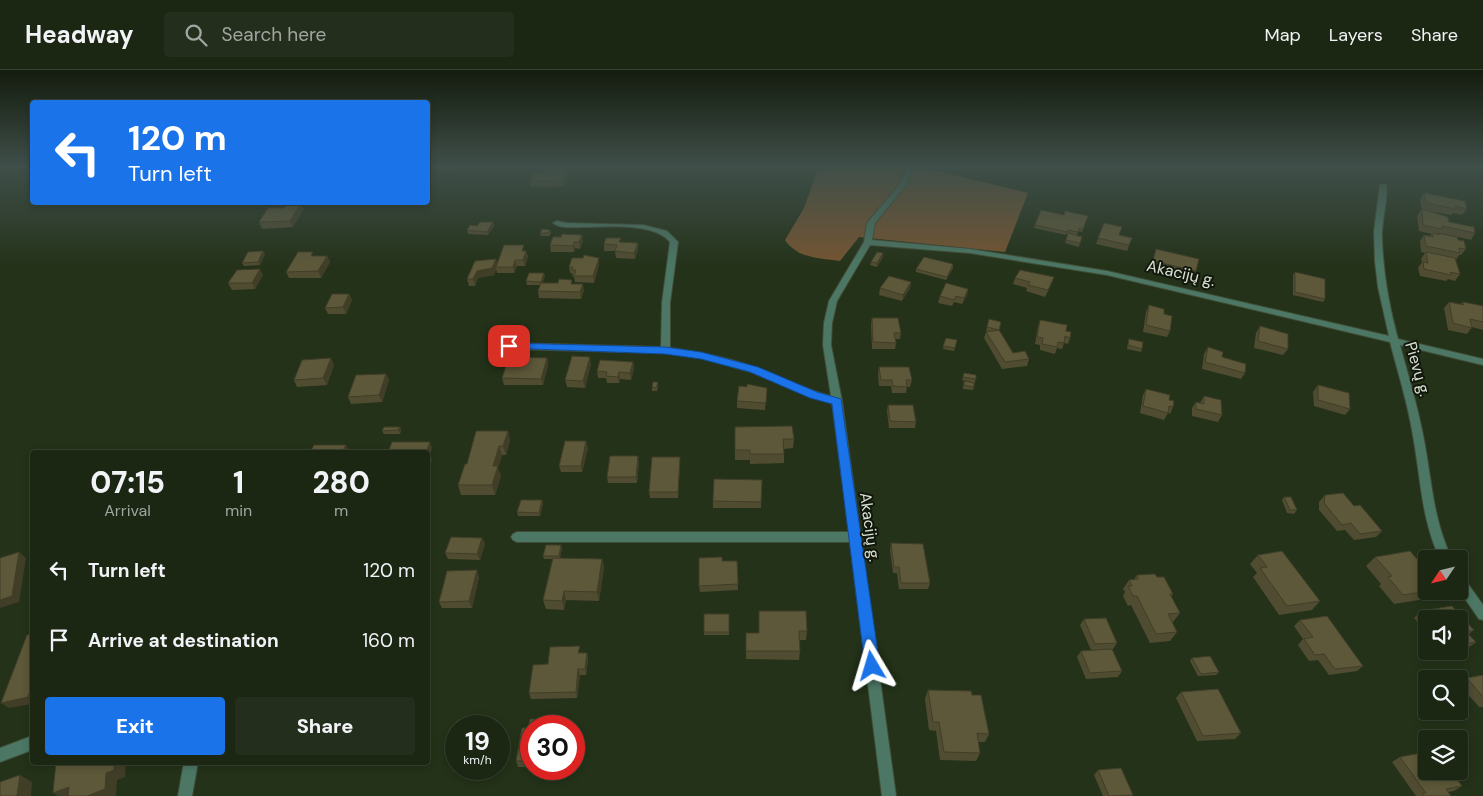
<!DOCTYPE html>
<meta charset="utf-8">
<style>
:root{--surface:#1b2613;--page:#242e1c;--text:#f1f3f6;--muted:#a0a5a0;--line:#394333;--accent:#1a73e8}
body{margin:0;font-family:"DM Sans",sans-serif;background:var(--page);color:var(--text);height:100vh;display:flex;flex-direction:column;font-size:19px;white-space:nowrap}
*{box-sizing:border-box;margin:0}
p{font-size:16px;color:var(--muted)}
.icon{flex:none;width:28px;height:28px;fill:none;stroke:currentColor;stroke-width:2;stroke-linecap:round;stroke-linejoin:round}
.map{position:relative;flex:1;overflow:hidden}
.panel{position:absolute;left:30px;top:380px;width:400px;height:315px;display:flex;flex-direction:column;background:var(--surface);border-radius:5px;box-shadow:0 2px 8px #0003,0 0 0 1px var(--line)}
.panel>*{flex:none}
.hud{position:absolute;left:30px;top:30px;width:400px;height:105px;border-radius:5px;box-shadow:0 2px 8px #0003,0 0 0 1px var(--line);background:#1a73e8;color:#fff;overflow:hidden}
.needle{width:32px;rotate:235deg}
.tools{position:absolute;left:1418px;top:480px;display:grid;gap:10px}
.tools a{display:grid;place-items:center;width:50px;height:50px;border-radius:5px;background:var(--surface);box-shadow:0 2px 8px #0003,0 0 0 1px var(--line);font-size:25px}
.speed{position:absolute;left:445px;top:645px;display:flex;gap:10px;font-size:25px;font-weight:700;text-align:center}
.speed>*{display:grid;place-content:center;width:65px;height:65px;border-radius:50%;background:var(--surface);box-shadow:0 2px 8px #0003,0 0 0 1px var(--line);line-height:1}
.speed small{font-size:12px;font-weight:400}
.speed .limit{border:8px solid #d22;background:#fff;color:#111}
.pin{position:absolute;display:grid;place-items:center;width:42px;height:42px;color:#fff;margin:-21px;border-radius:10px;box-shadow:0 2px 8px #0006}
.me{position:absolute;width:55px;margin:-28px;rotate:353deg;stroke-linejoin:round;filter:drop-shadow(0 0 4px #0008)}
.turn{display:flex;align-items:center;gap:18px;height:105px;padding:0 15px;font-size:22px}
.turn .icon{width:65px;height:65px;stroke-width:2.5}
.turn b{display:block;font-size:35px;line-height:42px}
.eta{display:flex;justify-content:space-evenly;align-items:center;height:85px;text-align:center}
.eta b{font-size:30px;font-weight:800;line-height:35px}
.button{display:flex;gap:10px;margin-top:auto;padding:10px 15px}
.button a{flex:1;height:58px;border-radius:5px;background:var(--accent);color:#fff;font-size:20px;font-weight:800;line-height:58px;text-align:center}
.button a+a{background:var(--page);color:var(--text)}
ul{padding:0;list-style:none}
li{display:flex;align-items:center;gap:15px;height:70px;padding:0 15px}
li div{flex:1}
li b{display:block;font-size:19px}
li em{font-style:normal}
header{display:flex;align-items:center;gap:30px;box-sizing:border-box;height:70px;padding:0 25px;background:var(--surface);border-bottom:1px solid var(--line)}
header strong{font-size:24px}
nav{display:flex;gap:28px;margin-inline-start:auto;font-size:18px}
.search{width:350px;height:45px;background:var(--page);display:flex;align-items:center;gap:12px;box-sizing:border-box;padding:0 18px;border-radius:5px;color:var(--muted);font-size:19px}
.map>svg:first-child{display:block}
.forest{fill:#755532}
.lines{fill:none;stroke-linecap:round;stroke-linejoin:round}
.minor-casing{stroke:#414e37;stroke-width:2}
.minor{fill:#4c7765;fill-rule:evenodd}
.wall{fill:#504c31}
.shaded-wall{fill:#413e28}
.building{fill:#5d5839;stroke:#413e28}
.route{fill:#1a73e8;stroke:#114b97}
.labels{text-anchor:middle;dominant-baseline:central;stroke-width:4;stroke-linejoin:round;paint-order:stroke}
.street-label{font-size:16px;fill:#d8e1d2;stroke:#11170c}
</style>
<header>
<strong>Headway</strong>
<div class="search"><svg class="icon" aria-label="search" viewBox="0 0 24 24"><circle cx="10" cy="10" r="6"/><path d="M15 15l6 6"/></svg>Search here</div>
<nav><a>Map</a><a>Layers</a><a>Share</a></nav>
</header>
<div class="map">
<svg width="1483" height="726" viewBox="0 0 1483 726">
<rect width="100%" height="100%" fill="#243219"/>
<path class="forest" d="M819,96H917L1028,123L1005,182L859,167L840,191C820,188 798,189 785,170L804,138Z"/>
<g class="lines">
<defs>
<path id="minor" d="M907,96H913L907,114L875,153L872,170L970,179L1107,201L1389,266L1378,217L1375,192L1374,161L1380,115L1386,114C1389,127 1381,152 1382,168C1383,202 1389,236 1398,269L1483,289V295L1400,275C1408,305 1417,334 1423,365C1432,409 1432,447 1452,489H1440C1421,448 1421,409 1413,366C1408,334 1398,303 1390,272L1107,205L970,183L870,175L837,231L832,253L831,275L842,331L896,726H882L850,472H517L513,470L511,467L513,464L517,462H849L832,333L811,327L751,302L701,288L665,283L509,279L505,276L509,273L661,277L662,233L670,172C654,152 607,157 584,157C574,157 561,159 553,153L557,151L567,153L643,155L667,161L678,172L670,233V278C700,282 731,288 759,299C783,308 806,320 831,326L823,275L824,253L829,231L864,172L867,153L900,114Z
M1459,506L1463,507L1483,535V550L1479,549L1459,520Z
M32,666V680L0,692V678Z
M184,692H198L192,726H178Z"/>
</defs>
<use href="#minor" class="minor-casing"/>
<use href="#minor" class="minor"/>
</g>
<path class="wall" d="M434,96H460L456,102L436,101Z
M568,99L569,105L564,116L531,117L530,111L542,103Z
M1424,123L1467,139L1462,145L1453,143L1451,145L1422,140L1420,130Z
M304,139L293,157L262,159L259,152Z
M1422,139L1475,163L1471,170L1440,163L1458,170L1466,179L1461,185H1459L1456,190L1460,204L1455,211L1448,209L1446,211L1420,206L1418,198L1422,192L1421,189L1425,183L1421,182L1420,171L1424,165L1430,166L1432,164L1419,161L1417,146Z
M1064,145L1088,146L1082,162L1078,161L1077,165L1082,167L1079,177L1065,173L1068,163H1067L1066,165L1034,158L1035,155Z
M493,152L494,156L488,165L468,164L467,160L477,156Z
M1104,153L1119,165L1132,168L1127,181L1096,174Z
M550,160L551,163L549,166H541L540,163Z
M583,171L580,179L575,178L574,182H551L550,175Z
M621,172L638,179L635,189L616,188L615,181H604V174Z
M1156,179L1196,201L1195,204L1152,194Z
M263,181L265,184L260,195L244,196L242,193Z
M525,181H526L528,187L525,196H517L514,203H497L496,199L494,205L478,208L475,216H469L467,209L497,193Z
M883,183V187L877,197L870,195L871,192Z
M315,186H327L330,192L321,208H289L286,202Z
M599,188V195L594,213L575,212L574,207H573L572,203H570L569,197Z
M953,194V198L946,210L916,202V199Z
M1295,202L1325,229L1323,232L1293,225V205Z
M263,205L255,219L232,220L228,213Z
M545,206L542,213L573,214L584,220L581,229L539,228L538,221L540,215H527L526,211Z
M1054,207L1052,213L1045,227L1026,221L1027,218L1013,214L1015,208Z
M911,212L910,218L902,231L879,225L880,218Z
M968,219L967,225L962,234L954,232L952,236L938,233L940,226Z
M349,224L352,230L346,244H328L325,238Z
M1449,232L1461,234L1463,232L1483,236V260L1472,257L1467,264L1448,260L1444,238Z
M1149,235L1164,244L1170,261L1167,267L1143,262L1146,242Z
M872,248L901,263L900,269H896V273L895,279H872L871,254Z
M989,249L999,260L1013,283L1029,289L1027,296L1002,299L984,268L986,262L989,261H986Z
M1040,250L1066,261L1070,268L1068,274L1064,273L1062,279L1057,278L1055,284L1040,280V275L1035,274L1038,256Z
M1260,256L1288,279L1283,285L1254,278L1256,263Z
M946,268L957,270L954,281L943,279Z
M1129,269L1142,279L1141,282L1127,279L1128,272Z
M1208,277L1245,303L1241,309L1202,299L1204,284Z
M547,288L548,295L543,315H504L502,308Z
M633,292L634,298L631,310L620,309L619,313H607L606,308H598L597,301Z
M591,294L585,318L567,317L565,310Z
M334,295L327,315L297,317L294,310Z
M879,297L912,310L910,317H907L906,323H892L891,316H879L878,303Z
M964,303L976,305L975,313L962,310Z
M386,304L389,310L382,332L351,334L348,327Z
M964,311L974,317L973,320L963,319Z
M658,312V315L657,321H652V317Z
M1318,315L1350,339L1345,345L1314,336L1313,322Z
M767,318L765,340L737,338V331Z
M1146,319L1169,330L1173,337L1170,344L1168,343L1164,350L1140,343L1143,325Z
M1204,326L1222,345L1218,352L1192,346V338L1196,332L1200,333Z
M888,335L916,352L915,358H889L887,341Z
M400,357L401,360L400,364H384L382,361Z
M735,357L794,369L793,378L784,379V393L750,394V390H735Z
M508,361L510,371L506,385H502L498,398L501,406L495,425H461L458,415L467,394Z
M588,378L582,402H561L559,396Z
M680,387V393L678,428H650L649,422Z
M639,392L637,413H608L607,407Z
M762,410L761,438H713V431Z
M1325,425L1354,436L1382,461L1376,467L1354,470L1345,460L1337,461L1319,440V432Z
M1284,427L1297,440L1294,444L1287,443L1282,430Z
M542,430L543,433L540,446H518L517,442Z
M482,468L485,474L480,490L448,489L445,483Z
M891,473L930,513L928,519H899L897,503H893L890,480Z
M561,475L562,478L560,488L602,489L604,498L599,531L566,530L564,540L546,539L543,530L553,489H544L543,486Z
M1258,485L1320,531L1312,540L1279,545L1253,507L1257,503L1250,494Z
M1375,487L1426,521H1450L1444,526L1394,534L1379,516L1381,514L1366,496Z
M722,491H737L738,520L700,522L699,516Z
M1137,505L1157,507L1173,524L1171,527L1180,543L1173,552H1172L1177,562L1170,571L1150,573L1131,535L1128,536L1123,526L1125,522L1123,519L1129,510L1134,509Z
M479,507L472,538H442L439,532Z
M1452,536L1474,560L1469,564L1476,572L1468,578L1459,579V549H1426V561L1414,548L1421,541Z
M759,541L807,561L806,570H800V581L799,590L746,589V563H759Z
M729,544V565H704V562Z
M1084,549L1117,573L1113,579H1112L1122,601L1118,607L1086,609L1077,587L1081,581L1091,580L1080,555Z
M1300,550L1363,596L1357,601L1329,605L1318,590L1309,591L1298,575L1303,569L1294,556Z
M581,582V583H587L588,589L586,605H580L577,628L531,629L529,623L548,594Z
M1192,588L1219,602L1216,605L1198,606L1190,591Z
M1483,605V637H1479L1459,614L1467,608Z
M928,620L972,625L989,664L985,672H978L980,683L976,691L940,690L936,661L929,660L925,629Z
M1181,622L1241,663L1235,669L1197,671L1176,628Z
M530,649H553L555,654L554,656H531V697H518L516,691L522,658H528Z
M1400,687L1462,716L1454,721L1448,722L1451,726H1416L1392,692Z
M1098,700L1133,725L1132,726H1103L1094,705Z"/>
<path class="shaded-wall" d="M454,96H460L456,102Z
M568,99L569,105L564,116L563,110Z
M301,133L304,139L293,157L290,151Z
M493,152L494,156L488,165L487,162Z
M582,165L583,171L580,179L579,172Z
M574,172L575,178L574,182L573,176Z
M638,173V179L635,189L634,183Z
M263,181L265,184L260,195L258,192Z
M526,181L528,187L525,196L523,190Z
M883,183V187L877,197V193Z
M327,186L330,192L321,208L318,201Z
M599,188V195L594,213L593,206Z
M496,189L498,195L496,197V199L494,205L478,208L475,216L473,209L477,201Z
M515,190L517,196L514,203L513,197Z
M260,199L263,205L255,219L252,213Z
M544,203L545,206L542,215L541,212Z
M1054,207L1052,213L1045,227L1048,220Z
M911,212L910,218L902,231L903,225Z
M583,214L584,220L581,229L580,222Z
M968,219L967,225L962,234L964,228Z
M349,224L352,230L346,244L343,237Z
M590,287L591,294L585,318L583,311Z
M331,288L334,295L327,315L323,308Z
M547,288L548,295L543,315L541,309Z
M633,292L634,298L631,310L630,303Z
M619,302L620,309L619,313L618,307Z
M386,304L389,310L382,332L379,325Z
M400,357L401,360L400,364L398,360Z
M508,361L510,371L506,385L503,376Z
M586,371L588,378L582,402L581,396Z
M430,372L432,378L430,385L432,390L430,398L428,393V382H426Z
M346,375L349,381V382H342Z
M499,376L502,385L498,398L501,406L495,425L492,415L493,396Z
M638,386L639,392L637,413L636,407Z
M542,430L543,433L540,446L539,443Z
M482,468L485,474L480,490L477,484Z
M561,475L562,478L560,489L559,486Z
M19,482L26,488L19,532L0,538V530Z
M602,489L604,498L599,531L597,522Z
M477,500L479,507L472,538L469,531Z
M564,521L566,530L564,540L562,531Z
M587,583L588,589L586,605L585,599Z
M578,599L580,605L577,628L576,622Z
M32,614V634L9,638L1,633Z
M553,649L555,654L554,656H551Z
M114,692H126L125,707L117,710L116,726H87Z
M20,705L32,712L31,726H17Z
M69,717L77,726H58L53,723Z"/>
<path class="building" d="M545,97L568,99L563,110L530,111L534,103H542Z
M1424,123L1465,131L1467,139L1455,136L1456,139L1426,133Z
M301,133L290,151L259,152L268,138H284L287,134Z
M1422,139L1448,147L1449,152L1474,157L1475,163L1442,156V159L1423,155Z
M1041,140L1064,145L1065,141L1088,146L1083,159L1079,158L1078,162L1068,160L1067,162L1035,155Z
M480,152H493L487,162L467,160L470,155L477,156Z
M1104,153L1122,157L1119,165L1132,168L1129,175L1098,168Z
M542,159L550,160L548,163H540Z
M1068,163L1082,167L1080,173L1066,170Z
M1433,163L1439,165L1438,163L1457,167L1458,170L1464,171L1466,179L1459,178L1460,183L1426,176L1424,165L1433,167Z
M562,164L582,165L579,172H574L573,176L550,175L553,167H561Z
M606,168H621L619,172L638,173L634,183L615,181L617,175L604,174Z
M504,175H524L522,181H526L523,190H515L513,197H496Z
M1156,179L1199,189L1196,201L1153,191Z
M263,181L258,192L242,193L248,182Z
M298,182H313L311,186H327L318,201L286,202Z
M877,182L883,183L877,193L871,192Z
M1426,182L1455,188L1460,204L1450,202L1451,205L1424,199L1423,192L1428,193Z
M584,185L599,188L593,206H574L576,200H572L573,197H569L572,188H583Z
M924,187L953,194L947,207L916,199Z
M496,189L492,198L477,201L473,209H467L475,191Z
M260,199L252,213H228L237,200Z
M1020,200L1054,207L1048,220L1028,215L1030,212L1015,208Z
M1295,202L1325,209V229L1295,222Z
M529,203H544L541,212L526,211Z
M889,206L911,212L903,225L880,218Z
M559,209L572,210L571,214H583L580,222L538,221L541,213H558Z
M946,213L968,219L964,228L956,226L954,230L940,226Z
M332,224H349L343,237L325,238Z
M1449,232L1464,235L1463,232L1483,236V252L1470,249L1472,258L1453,253Z
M1149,235L1164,239V244L1172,246L1170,261L1146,255Z
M872,248H898L901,263H894L896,273L873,272Z
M989,249L1001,252L999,260L987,257Z
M1040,250L1067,255L1066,261L1071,262L1070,268L1065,266L1064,273L1058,272L1057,277L1042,274L1043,268L1037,267Z
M1260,256L1288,264V279L1258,271Z
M999,260L1013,283L1025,281L1029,289L1005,292L986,262Z
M946,268L957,270L955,278L943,276Z
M1129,269L1143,272L1142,279L1128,275Z
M1208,277L1223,282L1222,287L1246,294L1245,303L1205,292Z
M572,286L590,287L583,311L565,310Z
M509,287L547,288L541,309L502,308Z
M331,288L323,308L294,310L302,290Z
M600,290L633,292L630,303L619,302L618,307L606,306L607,302L597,301Z
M879,297H909L912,310H906L907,317L893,316L892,310H881Z
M964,303L976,305V309L963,307Z
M386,304L379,325L348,327L356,305Z
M964,311L974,313V317L964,315Z
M653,312H658L656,318L652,317Z
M747,314L767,318L766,333L737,331L739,316L747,317Z
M1318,315L1349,323L1350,339L1318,330Z
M1146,319L1170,325L1169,330L1174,331L1173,337L1169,336L1168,343L1143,336Z
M1204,326L1221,330L1222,345L1196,339V332L1204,334Z
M888,335H913L916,352L890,351Z
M792,356L794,369H783L784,384H750V380H735V357Z
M384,357H400L398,360L382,361Z
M476,361H508L503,376H499L493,396H498L492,415H458L465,394H467Z
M565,371H586L581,396H559Z
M392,372H430L426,382H388Z
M314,375H346L342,382H310Z
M428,384H430L428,391Z
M610,386H638L636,407H607Z
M652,387H680L678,422H649Z
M714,409L762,410L761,432L713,431Z
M1343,423L1354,436L1360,435L1382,461L1360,464L1351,453L1342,455L1324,433L1325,425Z
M1284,427H1291L1297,440H1290Z
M521,430H542L539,443L517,442Z
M451,467L482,468L477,484L445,483Z
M891,473L923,474L930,513H901L899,497H894Z
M546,475H561L559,486H543Z
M1282,481L1320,531L1287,536L1260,498L1267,497L1258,485Z
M1410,481L1425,498H1426V521H1428L1403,525L1388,507L1392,506L1375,487Z
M19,482L12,526L0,530V488Z
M722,487V491H737L738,514L699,516V488Z
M553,488L602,489L597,522L564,521L562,531L543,530Z
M477,500L469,531L439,532L447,501Z
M1155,504L1157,507H1164L1173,524H1170L1180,543L1168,544L1177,562L1156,564L1137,526H1133L1128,516H1132L1129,510L1138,509L1137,505Z
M1452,536L1474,560L1466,562L1476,572L1459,575V549H1428L1421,541Z
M759,541H806L807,561H799L800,581H746V563H759Z
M704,544H729V562H704Z
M1327,546L1363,596L1335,599L1324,584L1315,585L1304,569L1313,567L1300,550Z
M1106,548L1117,573L1095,574L1084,549Z
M32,564V614L28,627L1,633L27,565Z
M580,576L578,583H587L585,599H578L576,622L529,623L533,595L548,594L550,577Z
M1112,579L1122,601L1090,603L1081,581Z
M1210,586L1219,602L1201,604L1192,588Z
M1483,605V627L1467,608Z
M1218,619L1241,663L1203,666L1181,622Z
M928,620L971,621L972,625H981L989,664L977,663L980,683L944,682L939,652H933Z
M530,649H553L551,656H531V691H516L522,658H528Z
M1426,682V701H1451L1462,716L1446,719L1451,726H1424L1422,723H1426L1400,687Z
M56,692H114V700L106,703L105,719L87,726H68L69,717L53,723Z
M1121,698L1133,725L1109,726L1098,700Z
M20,705L17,726H0V712Z"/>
<linearGradient id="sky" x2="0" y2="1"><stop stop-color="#141c0e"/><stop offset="0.49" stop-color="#3f4f49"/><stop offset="1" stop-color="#3f4f49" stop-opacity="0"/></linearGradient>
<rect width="1483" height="197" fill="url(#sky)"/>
<path class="route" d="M509,273L665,277L701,282L758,297L817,322L841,329L880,596L877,601L872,603L867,601L865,596L832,334L810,328L750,302L701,289L665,284L505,278V274Z"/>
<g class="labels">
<g class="street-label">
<text transform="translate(1181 203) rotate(13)">Akacijų g.</text>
<text transform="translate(1418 299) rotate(74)">Pievų g.</text>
<text transform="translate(870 457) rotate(82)">Akacijų g.</text>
</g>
</g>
</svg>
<div class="tools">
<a><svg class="needle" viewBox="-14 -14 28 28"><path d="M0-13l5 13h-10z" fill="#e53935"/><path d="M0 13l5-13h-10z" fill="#a0a5a0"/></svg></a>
<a><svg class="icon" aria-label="sound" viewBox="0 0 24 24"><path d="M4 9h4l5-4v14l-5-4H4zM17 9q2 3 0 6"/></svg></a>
<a><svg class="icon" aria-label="search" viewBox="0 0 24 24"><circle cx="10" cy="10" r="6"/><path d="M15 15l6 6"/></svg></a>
<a><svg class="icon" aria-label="layers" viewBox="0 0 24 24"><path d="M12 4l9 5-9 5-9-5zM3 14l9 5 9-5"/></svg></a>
</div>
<div class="speed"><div>19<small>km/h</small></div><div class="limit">30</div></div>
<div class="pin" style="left:509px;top:276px;background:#d93025"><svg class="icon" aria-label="arrive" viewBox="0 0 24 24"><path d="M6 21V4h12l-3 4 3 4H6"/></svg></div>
<svg class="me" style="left:872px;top:596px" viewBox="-20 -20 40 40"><path d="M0-17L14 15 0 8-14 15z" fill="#1a73e8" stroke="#fff" stroke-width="4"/></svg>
<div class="hud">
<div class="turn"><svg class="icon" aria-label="left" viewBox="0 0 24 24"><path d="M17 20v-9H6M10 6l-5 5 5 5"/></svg><div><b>120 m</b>Turn left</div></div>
</div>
<section class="panel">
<div class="eta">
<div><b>07:15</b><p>Arrival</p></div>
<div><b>1</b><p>min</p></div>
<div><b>280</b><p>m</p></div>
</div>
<ul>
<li><svg class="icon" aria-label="left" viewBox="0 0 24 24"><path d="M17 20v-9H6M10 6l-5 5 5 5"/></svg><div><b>Turn left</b></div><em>120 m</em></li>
<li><svg class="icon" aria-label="arrive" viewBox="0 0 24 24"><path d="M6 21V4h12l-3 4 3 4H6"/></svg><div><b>Arrive at destination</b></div><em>160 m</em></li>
</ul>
<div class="button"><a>Exit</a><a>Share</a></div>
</section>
</div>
